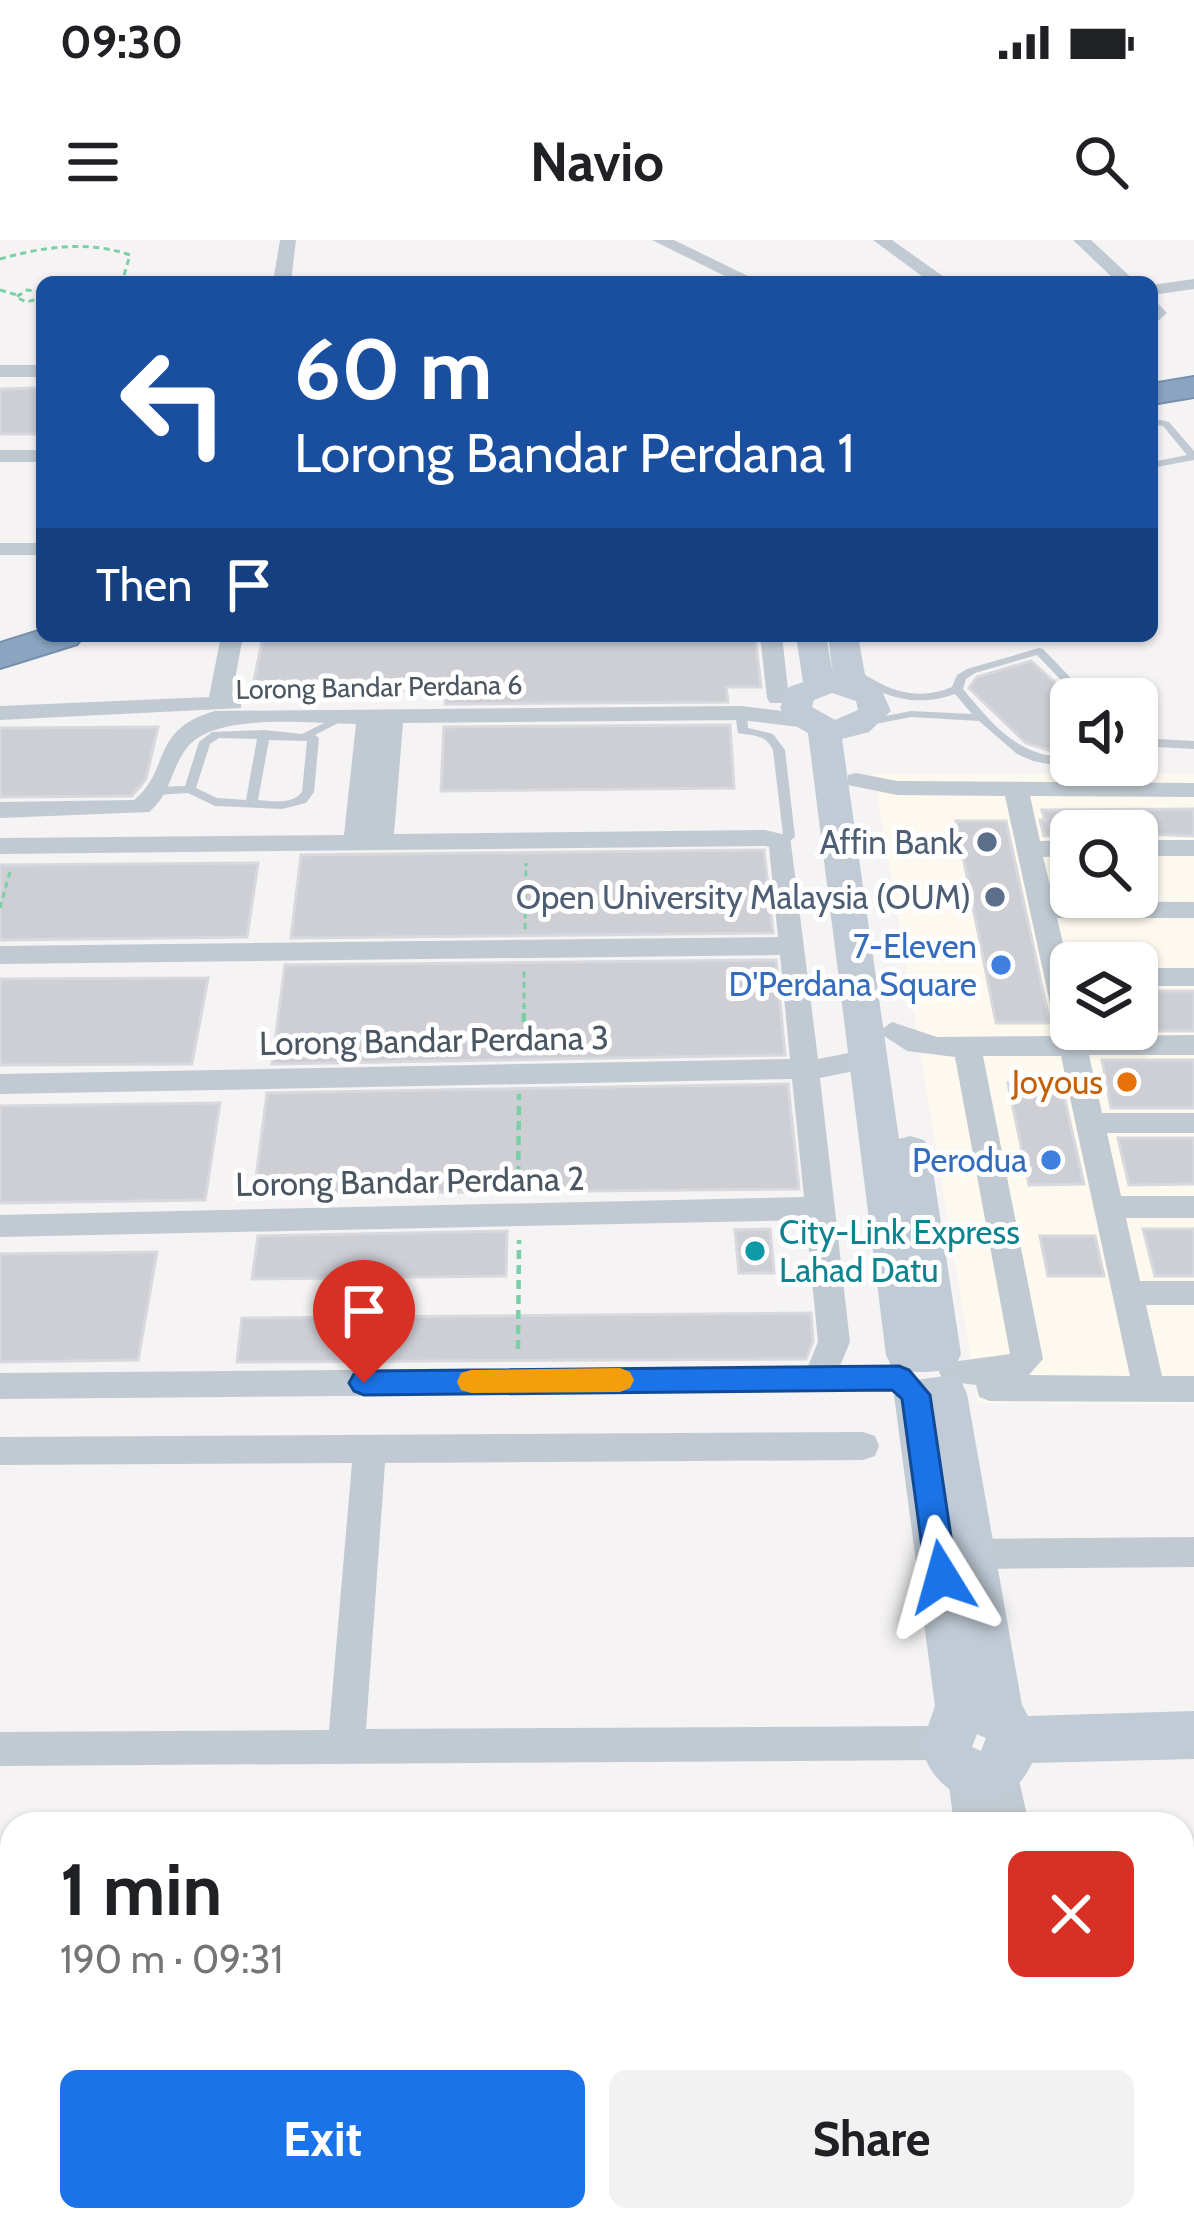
<!DOCTYPE html>
<meta charset="utf-8">
<style>
:root{--surface:#fff;--page:#f2f2f2;--text:#202124;--muted:#757577;--accent:#1a73e8}
body{margin:0;font-family:Cabin,sans-serif;background:var(--page);color:var(--text);height:100vh;display:flex;flex-direction:column;font-size:45px;white-space:nowrap}
*{box-sizing:border-box;margin:0}
p{font-size:39px;color:var(--muted)}
.icon{flex:none;width:66px;height:66px;fill:none;stroke:currentColor;stroke-width:2;stroke-linecap:round;stroke-linejoin:round}
.map{position:relative;flex:1;overflow:hidden}
.side{position:absolute;left:0px;top:1572px;width:1194px;height:420px;display:flex;flex-direction:column;background:var(--surface);border-radius:36px 36px 0 0;box-shadow:0 3px 9px #0004}
.side>*{flex:none}
.hud{position:absolute;left:36px;top:36px;width:1122px;height:366px;border-radius:18px;box-shadow:0 3px 9px #0004;background:#1a4fa0;color:#fff;overflow:hidden}
.fabs{position:absolute;left:1050px;top:438px;display:grid;gap:24px}
.fabs a{display:grid;place-items:center;width:108px;height:108px;border-radius:18px;background:var(--surface);box-shadow:0 3px 9px #0004;font-size:60px}
.pin{position:absolute;display:grid;place-items:center;width:102px;height:102px;color:#fff;margin:-123px -51px;border-radius:50% 50% 50% 0;rotate:-45deg;box-shadow:0 0 12px #0007}
.pin .icon{rotate:45deg}
.me{position:absolute;width:132px;margin:-66px;rotate:352deg;stroke-linejoin:round;filter:drop-shadow(0 0 9px #0008)}
.turn{display:flex;align-items:center;gap:42px;height:252px;padding:0 60px;font-size:54px}
.turn .icon{width:156px;height:156px;stroke-width:2.5}
.turn b{display:block;font-size:84px;line-height:102px}
.then{display:flex;align-items:center;height:114px;padding:0 60px;background:#0003;gap:24px;font-size:45px}
.round{display:grid;place-items:center;flex:none;width:126px;height:126px;border-radius:18px;background:var(--page)}
.headline{display:flex;align-items:center;justify-content:space-between;height:204px;padding:0 60px}
h1{font-size:72px;font-weight:700;line-height:90px}
.cta{display:flex;gap:24px;margin-top:auto;padding:24px 60px}
.cta a{flex:1;height:138px;border-radius:18px;background:var(--accent);color:#fff;font-size:48px;font-weight:700;line-height:138px;text-align:center}
.cta a+a{background:var(--page);color:var(--text)}
.status{display:flex;justify-content:space-between;align-items:center;height:84px;padding:0 60px;background:var(--surface);direction:ltr}
.status svg{height:33px;fill:currentColor}
header{display:flex;justify-content:space-between;align-items:center;height:156px;padding:0 60px;background:var(--surface);font-size:54px;font-weight:700}
.map>svg:first-child{display:block}
.commercial{fill:#fdf9ef;fill-rule:evenodd}
.building{fill:#cdcfd5;stroke:#d7d9de;stroke-width:3}
.lines{fill:none;stroke-linecap:round;stroke-linejoin:round}
.highway-casing{stroke:#7690ad;stroke-width:4}
.path-far1{stroke:#7ad0a6;stroke-width:3;stroke-dasharray:6 4.5;stroke-linecap:butt}
.path{stroke:#7ad0a6;stroke-width:4.5;stroke-dasharray:9 6;stroke-linecap:butt}
.lane{fill:#c1cad2;fill-rule:evenodd}
.street{fill:#c1cad2;fill-rule:evenodd}
.secondary{fill:#c1cbd6;fill-rule:evenodd}
.highway{fill:#8ba5c1;fill-rule:evenodd}
.route{fill:#1a73e8;stroke:#114b97;stroke-width:3}
.slow{fill:#f59e0b}
.service-dot{fill:#5c6f8a;stroke:#fff;stroke-width:4.5}
.shop-dot{fill:#3f7fe0;stroke:#fff;stroke-width:4.5}
.food-dot{fill:#e8710a;stroke:#fff;stroke-width:4.5}
.culture-dot{fill:#0f9aa8;stroke:#fff;stroke-width:4.5}
.labels{text-anchor:middle;dominant-baseline:central;stroke-width:10;stroke-linejoin:round;paint-order:stroke}
.far-street-label{font-size:27px;fill:#4a5661;stroke:#fff}
.service-label{font-size:33px;fill:#4e5e75;stroke:#fff;text-anchor:end}
.shop-label{font-size:33px;fill:#366cbe;stroke:#fff;text-anchor:end}
.street-label{font-size:33px;fill:#4a5661;stroke:#fff}
.food-label{font-size:33px;fill:#c56008;stroke:#fff;text-anchor:end}
.culture-label{font-size:33px;fill:#0d838f;stroke:#fff;text-anchor:start}
</style>
<div class="status"><b>09:30</b><svg viewBox="0 0 49 12"><path d="M0 12V9h3v3zM5 12V6h3v6zM10 12V3h3v9zM15 12V0h3v12zM26 1h20v11H26zM47 4h2v5h-2z"/></svg></div>
<header><svg class="icon" aria-label="menu" viewBox="0 0 24 24"><path d="M4 6h16M4 12h16M4 18h16"/></svg>Navio<svg class="icon" aria-label="search" viewBox="0 0 24 24"><circle cx="10" cy="10" r="6"/><path d="M15 15l6 6"/></svg></header>
<div class="map">
<svg width="1194" height="1992" viewBox="0 0 1194 1992">
<rect width="100%" height="100%" fill="#f5f3f3"/>
<path class="commercial" d="M874,534H1194V1165L978,1163ZM1071,591H1137V657H1071ZM1071,723H1137V789H1071Z"/>
<path class="building" d="M42,148V194H0V149Z
M263,396H755L761,447H726L728,462L445,464L446,450L252,451Z
M1031,421L1071,457V508L1054,512L1026,503L969,448L977,437Z
M730,485L734,548L441,551L444,487Z
M158,487L146,539L132,556L0,557V488Z
M1194,569V596L1071,591V596H1044L1040,580H1045L1042,570Z
M956,581H1006L1050,783H996Z
M764,610L773,693L291,698L301,615Z
M258,623L247,697L0,700V625Z
M776,720L785,815L272,824L285,725Z
M208,738L192,824L0,825V739Z
M1137,751H1194V791H1095L1137,789Z
M1102,820H1194V868H1111Z
M1008,843H1061L1084,944L1029,945Z
M788,844L799,949L254,954L267,853Z
M220,863L205,960L0,963V866Z
M1118,898H1194V944L1129,945Z
M770,989L774,1033H739L735,990Z
M1143,989H1194V1036H1155Z
M507,991L506,1036L252,1039L258,996Z
M1040,996H1095L1104,1036H1048Z
M157,1012L138,1120L0,1122V1014Z
M811,1073L813,1101L806,1119L237,1122L242,1078Z"/>
<g class="lines">
<defs>
<path id="highway" d="M1194,137V157L1152,164V144Z
M42,390V396H83L77,404L0,428V403Z"/>
</defs>
<use href="#highway" class="highway-casing"/>
<path class="path-far1" d="M0,19C42,7 88,0 130,15L122,42
M0,50L17,55
M42,52L27,50L16,57L26,62L42,58
M0,668L11,628
M525,689L526,623
M524,769V728"/>
<path class="path" d="M523,812L524,766
M518,950L519,854
M518,1109L519,1000"/>
<path class="lane" d="M1122,35L1125,36V40L1093,42Z
M1152,178L1169,182L1194,211V220L1152,228V222L1187,215L1163,186L1152,184Z
M1039,408L1043,409L1091,459H1079L1037,415L975,433L966,439L963,449C992,484 1021,521 1071,516V524L1053,525L1033,521L1017,514L979,481L911,477L865,486L859,483L865,480L911,471L972,474L955,454C918,468 880,458 850,433V429C861,430 865,436 876,441C900,455 926,458 952,447L957,435L967,429Z
M741,470L747,473L748,488L773,494L785,510L795,597L785,605H777L775,602L783,595L773,510C765,494 754,496 738,493L735,473Z
M342,474L348,477L346,479L315,495L319,498L314,552L306,563L282,569L215,566L188,553L157,555L151,551L157,547L185,546L199,502L212,492L264,490L302,494ZM219,498L257,499L246,560L217,558L196,548L210,504ZM269,500L307,501L302,552C292,565 272,561 258,560Z
M1137,498L1194,501V509L1137,506Z"/>
<path class="street" d="M280,0H296L291,42H273Z
M652,0H674L760,42H737Z
M873,0H892L951,42H930Z
M1073,0H1091L1136,42H1117Z
M1194,39V49L1152,55V45Z
M1152,57L1167,73L1152,86Z
M0,125H42V137H0Z
M0,210H42V222H0Z
M0,303H42V315H0Z
M221,396H243L232,456L241,458V468L0,480V466L209,457Z
M760,396H782L789,458L786,463H770L767,458Z
M741,466L807,474L819,481L807,488L741,480L403,483L394,594L765,590L790,596L818,819L869,809L883,819L879,826L820,838L850,1102L840,1126L910,1129L915,1138L910,1147L899,1151L0,1159V1133L808,1126L818,1102L806,980L0,997V975L804,957L792,839L0,854V834L790,819L780,715L0,724V706L778,697L769,607L765,606L0,614V598L344,595L356,484C312,484 213,471 186,509C170,531 171,554 149,572L0,578V562L134,560C171,530 150,489 215,471Z
M856,533L897,541L1194,543V557L1030,556L1040,601L1071,600V616L1043,617L1054,661L1194,662V678H1057L1071,737V789H1083L1084,796L1194,795V815H1089L1102,873H1194V893H1107L1121,956H1194V978H1126L1140,1041H1194V1065H1146L1162,1136H1194V1162L990,1161L979,1157L976,1145L944,1141L939,1132L944,1123L1010,1114L955,817L907,811L878,792L892,782L937,797L1057,796L1005,556L897,555L848,545V535ZM983,816H1061L1130,1136L1029,1135L1043,1119Z
M1137,600H1194V616H1137Z
M1137,728H1194V746H1137Z
M863,1192L875,1196L879,1206L875,1216L863,1220L385,1223L366,1489L944,1486L957,1491L962,1503L957,1515L944,1520L0,1526V1492L329,1490L352,1223L0,1225V1197Z
M1194,1297V1327L970,1329L958,1325L953,1314L958,1303L970,1299Z
M1001,1512L1014,1518L1029,1584H954L947,1531L953,1519L966,1513L979,1519L983,1528L988,1518Z
M1182,1697H1194V1737H1182Z
M12,1859V1901L0,1902V1860Z"/>
<path class="secondary" d="M796,396H826L833,434L828,396H858L866,440L881,449L891,471L869,492L842,499L899,899L910,896L924,900L930,911L961,1114L955,1127C937,1133 910,1134 892,1128L886,1115L808,493L792,484L780,468L789,447L803,442ZM832,453L856,461L858,470L835,480L812,467L814,460Z
M945,1136L961,1141L967,1154L1022,1465L1028,1476L1194,1471V1519L1032,1523C1005,1583 935,1564 921,1506L935,1466L894,1155L900,1142ZM977,1494L986,1498L981,1511L972,1507Z"/>
<use href="#highway" class="highway"/>
</g>
<path class="route" d="M899,1126L909,1130L930,1155L957,1337L953,1347L942,1351L931,1347L926,1337L902,1159L892,1150L364,1155L354,1151L349,1143L354,1134L364,1131Z"/>
<path class="slow" d="M620,1128L630,1132L634,1140L630,1148L620,1152L471,1153L461,1150L457,1142L461,1133L471,1130Z"/>
<g class="service-dot">
<circle cx="987" cy="602" r="12"/>
<circle cx="995" cy="657" r="12"/>
</g>
<g class="shop-dot">
<circle cx="1001" cy="725" r="12"/>
<circle cx="1051" cy="920" r="12"/>
</g>
<circle class="food-dot" cx="1127" cy="842" r="12"/>
<circle class="culture-dot" cx="755" cy="1011" r="12"/>
<g class="labels">
<g class="far-street-label">
<text transform="translate(379 447) rotate(-1)">Lorong Bandar Perdana 6</text>
</g>
<g class="service-label">
<text x="963" y="602">Affin Bank</text>
<text x="971" y="657">Open University Malaysia (OUM)</text>
</g>
<g class="shop-label">
<text x="977" y="706">7-Eleven<tspan x="977" dy="38">D'Perdana Square</tspan></text>
<text x="1027" y="920">Perodua</text>
</g>
<g class="street-label">
<text transform="translate(434 800) rotate(-1)">Lorong Bandar Perdana 3</text>
<text transform="translate(410 941) rotate(-1)">Lorong Bandar Perdana 2</text>
</g>
<g class="food-label">
<text x="1103" y="842">Joyous</text>
</g>
<g class="culture-label">
<text x="779" y="992">City-Link Express<tspan x="779" dy="38">Lahad Datu</tspan></text>
</g>
</g>
</svg>
<div class="fabs">
<a><svg class="icon" aria-label="sound" viewBox="0 0 24 24"><path d="M4 9h4l5-4v14l-5-4H4zM17 9q2 3 0 6"/></svg></a>
<a><svg class="icon" aria-label="search" viewBox="0 0 24 24"><circle cx="10" cy="10" r="6"/><path d="M15 15l6 6"/></svg></a>
<a><svg class="icon" aria-label="layers" viewBox="0 0 24 24"><path d="M12 4l9 5-9 5-9-5zM3 14l9 5 9-5"/></svg></a>
</div>
<div class="pin" style="left:364px;top:1143px;background:#d93025"><svg class="icon" aria-label="arrive" viewBox="0 0 24 24"><path d="M6 21V4h12l-3 4 3 4H6"/></svg></div>
<svg class="me" style="left:942px;top:1337px" viewBox="-20 -20 40 40"><path d="M0-17L14 15 0 8-14 15z" fill="#1a73e8" stroke="#fff" stroke-width="4"/></svg>
<div class="hud">
<div class="turn"><svg class="icon" aria-label="left" viewBox="0 0 24 24"><path d="M17 20v-9H6M10 6l-5 5 5 5"/></svg><div><b>60 m</b>Lorong Bandar Perdana 1</div></div>
<div class="then">Then<svg class="icon" aria-label="arrive" viewBox="0 0 24 24"><path d="M6 21V4h12l-3 4 3 4H6"/></svg></div>
</div>
<section class="side">
<div class="headline"><div><h1>1 min</h1><p>190 m · 09:31</p></div><a class="round" style="background:#d93025;color:#fff"><svg class="icon" aria-label="close" viewBox="0 0 24 24"><path d="M6 6l12 12M18 6L6 18"/></svg></a></div>
<div class="cta"><a>Exit</a><a>Share</a></div>
</section>
</div>
